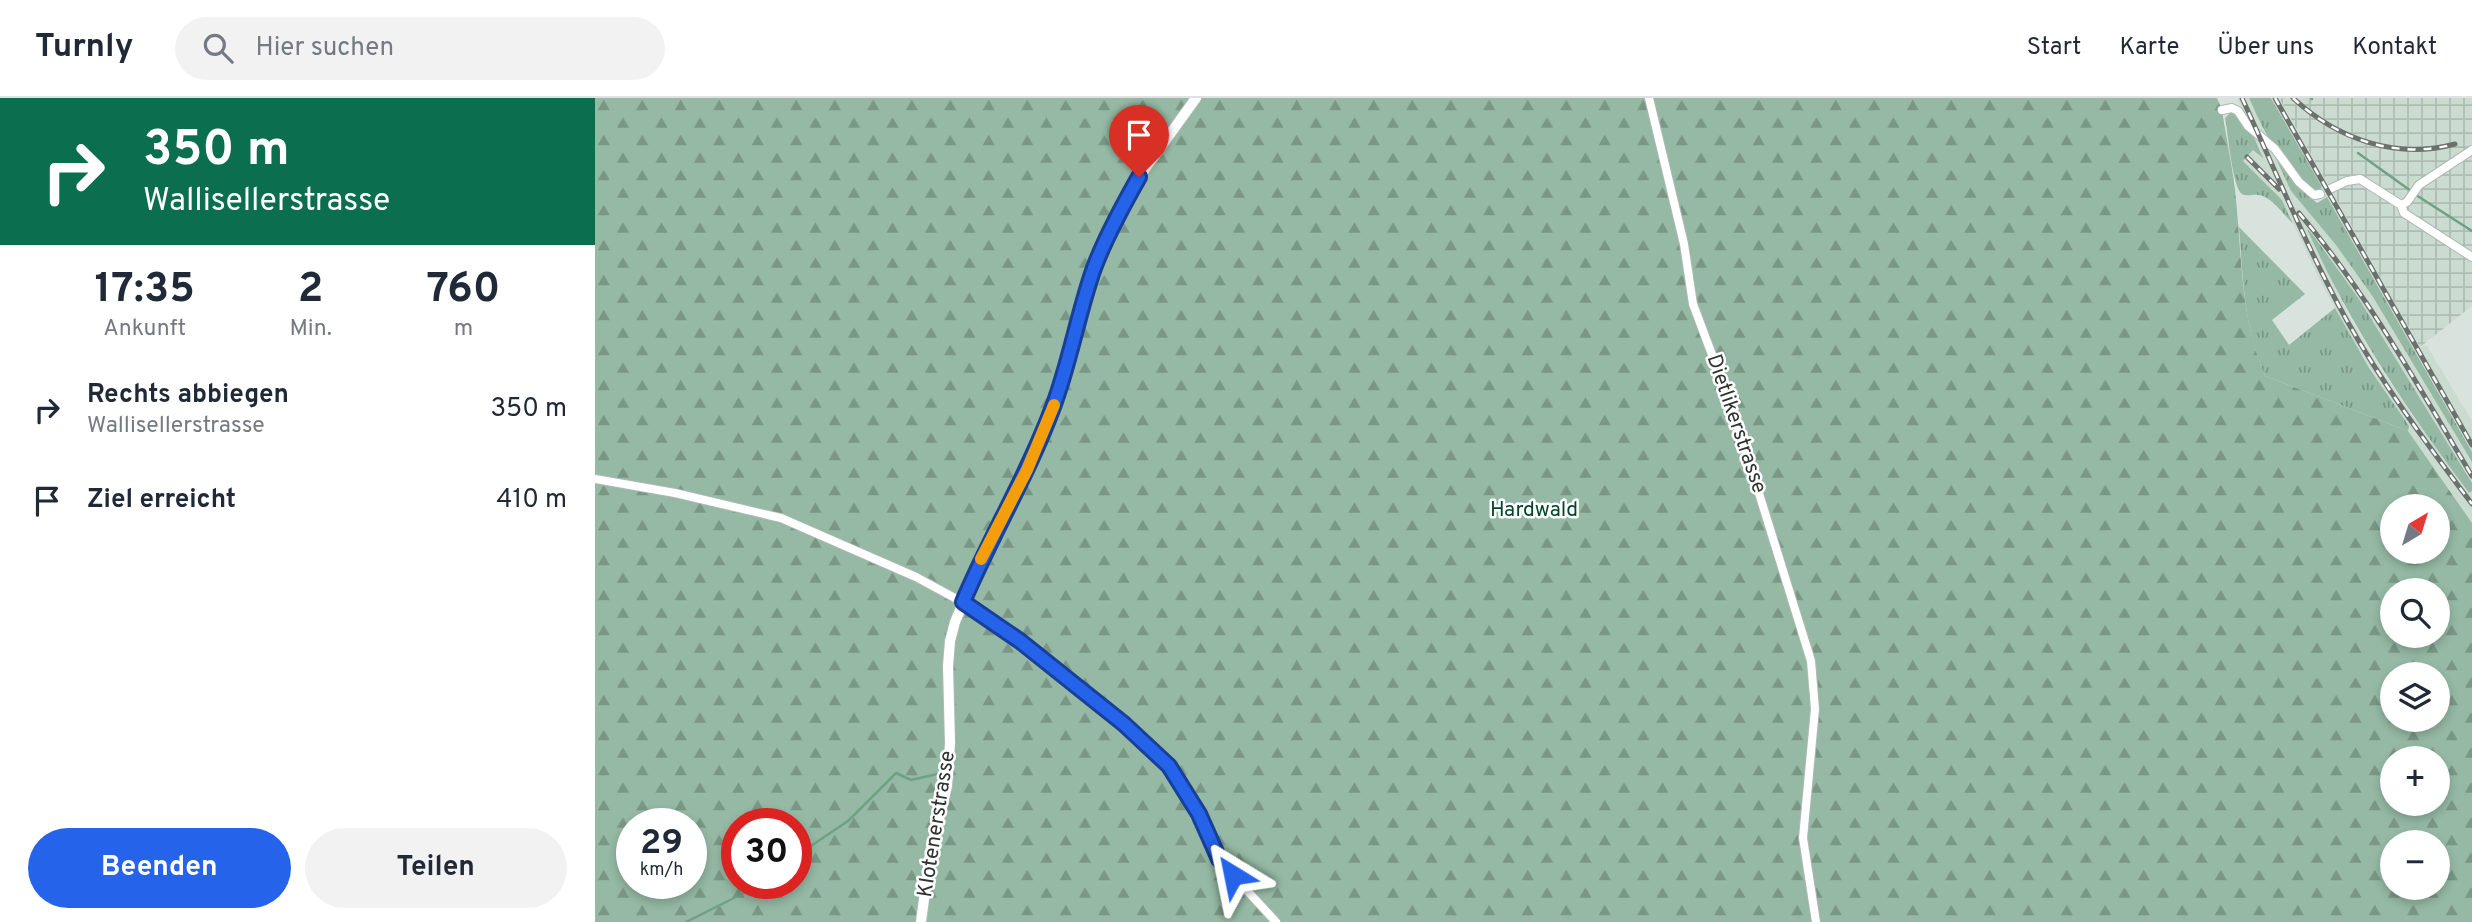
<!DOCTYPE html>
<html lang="de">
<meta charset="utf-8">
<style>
:root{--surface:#fff;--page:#f2f2f3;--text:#1f2937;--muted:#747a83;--line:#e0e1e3;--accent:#2563eb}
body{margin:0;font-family:Overpass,sans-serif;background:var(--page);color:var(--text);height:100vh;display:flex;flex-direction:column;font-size:26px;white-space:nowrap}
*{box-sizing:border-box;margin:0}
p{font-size:23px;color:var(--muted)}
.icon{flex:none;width:38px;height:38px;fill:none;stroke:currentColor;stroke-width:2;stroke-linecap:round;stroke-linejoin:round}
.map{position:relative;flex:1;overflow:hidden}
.sheet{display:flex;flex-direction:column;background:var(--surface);width:595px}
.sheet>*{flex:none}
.top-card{background:#0b6e4f;color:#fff;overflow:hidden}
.needle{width:46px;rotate:38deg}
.fabs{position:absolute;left:1785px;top:396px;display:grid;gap:14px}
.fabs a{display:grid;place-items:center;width:70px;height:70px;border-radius:50%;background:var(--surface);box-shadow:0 4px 10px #0003;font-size:35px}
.speed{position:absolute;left:21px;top:710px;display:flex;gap:14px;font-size:35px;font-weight:700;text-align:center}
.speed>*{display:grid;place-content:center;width:91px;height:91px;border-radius:50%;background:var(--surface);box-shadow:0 4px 10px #0003;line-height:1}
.speed small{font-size:18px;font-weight:400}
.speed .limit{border:10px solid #d22;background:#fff;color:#111}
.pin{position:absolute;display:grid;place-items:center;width:60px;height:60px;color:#fff;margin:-72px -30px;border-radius:50% 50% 50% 0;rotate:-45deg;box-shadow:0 0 7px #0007}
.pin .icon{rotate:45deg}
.me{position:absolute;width:77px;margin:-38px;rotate:325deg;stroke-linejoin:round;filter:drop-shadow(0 0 5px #0008)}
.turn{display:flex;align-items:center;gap:24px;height:147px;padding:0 28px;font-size:32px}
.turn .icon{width:91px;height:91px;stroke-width:2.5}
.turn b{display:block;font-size:49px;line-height:60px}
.eta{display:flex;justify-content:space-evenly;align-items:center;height:119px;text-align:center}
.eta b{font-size:42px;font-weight:700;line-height:49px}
.action{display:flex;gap:14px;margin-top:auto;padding:14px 28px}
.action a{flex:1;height:80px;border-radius:42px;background:var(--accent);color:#fff;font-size:28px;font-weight:700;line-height:80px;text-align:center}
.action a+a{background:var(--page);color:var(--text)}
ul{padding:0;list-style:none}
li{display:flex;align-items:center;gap:21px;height:91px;padding:0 28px}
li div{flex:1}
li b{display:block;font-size:26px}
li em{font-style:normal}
header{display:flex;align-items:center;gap:42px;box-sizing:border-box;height:98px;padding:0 35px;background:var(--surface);border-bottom:2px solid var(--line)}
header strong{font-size:33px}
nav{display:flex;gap:38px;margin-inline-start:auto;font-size:24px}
.search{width:490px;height:63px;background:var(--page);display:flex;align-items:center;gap:18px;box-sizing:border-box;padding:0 24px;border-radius:38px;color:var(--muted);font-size:26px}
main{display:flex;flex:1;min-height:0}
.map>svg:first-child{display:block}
.built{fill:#cadbd0}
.industrial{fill:url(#industrial-grid)}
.grass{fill:url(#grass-tufts)}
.forest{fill:url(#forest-firs);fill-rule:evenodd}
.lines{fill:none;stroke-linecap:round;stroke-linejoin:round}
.stream{stroke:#70a184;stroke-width:2.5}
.street-casing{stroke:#afb9b3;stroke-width:10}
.secondary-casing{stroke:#afb9b3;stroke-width:12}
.street{stroke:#fff;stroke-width:8}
.secondary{stroke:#fff;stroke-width:10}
.rail-casing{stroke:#6b716d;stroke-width:5}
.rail{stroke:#fff;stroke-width:2.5;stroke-dasharray:8;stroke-linecap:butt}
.route-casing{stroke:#184099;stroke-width:18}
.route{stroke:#2563eb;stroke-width:12}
.slow{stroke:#f59e0b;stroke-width:12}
.labels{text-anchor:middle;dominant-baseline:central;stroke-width:5;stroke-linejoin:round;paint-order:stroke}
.street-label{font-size:21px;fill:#303431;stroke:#fff}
.park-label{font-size:21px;fill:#024429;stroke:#fff}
</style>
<header>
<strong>Turnly</strong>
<div class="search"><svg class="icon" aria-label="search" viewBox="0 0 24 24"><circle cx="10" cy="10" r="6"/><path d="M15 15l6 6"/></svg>Hier suchen</div>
<nav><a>Start</a><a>Karte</a><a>Über uns</a><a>Kontakt</a></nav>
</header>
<main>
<section class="sheet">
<div class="top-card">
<div class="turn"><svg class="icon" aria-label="right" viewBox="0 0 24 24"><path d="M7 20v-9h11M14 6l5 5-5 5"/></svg><div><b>350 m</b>Wallisellerstrasse</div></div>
</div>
<div class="eta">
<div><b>17:35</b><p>Ankunft</p></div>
<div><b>2</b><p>Min.</p></div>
<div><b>760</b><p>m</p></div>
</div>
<ul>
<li><svg class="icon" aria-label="right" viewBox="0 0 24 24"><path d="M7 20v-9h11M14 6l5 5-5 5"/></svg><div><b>Rechts abbiegen</b><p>Wallisellerstrasse</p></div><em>350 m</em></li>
<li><svg class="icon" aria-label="arrive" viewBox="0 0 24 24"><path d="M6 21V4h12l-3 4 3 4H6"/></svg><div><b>Ziel erreicht</b></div><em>410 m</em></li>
</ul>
<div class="action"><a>Beenden</a><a>Teilen</a></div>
</section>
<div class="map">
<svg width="1877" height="824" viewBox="0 0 1877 824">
<defs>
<pattern id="industrial-grid" width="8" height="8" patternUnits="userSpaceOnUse" patternTransform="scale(1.75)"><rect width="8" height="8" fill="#cadbd0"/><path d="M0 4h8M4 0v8" fill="none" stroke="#aebdb3"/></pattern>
<pattern id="grass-tufts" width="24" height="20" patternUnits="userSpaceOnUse" patternTransform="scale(1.75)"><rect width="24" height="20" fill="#95b9a4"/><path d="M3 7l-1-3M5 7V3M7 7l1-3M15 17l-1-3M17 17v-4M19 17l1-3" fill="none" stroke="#7a9786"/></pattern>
<pattern id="forest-firs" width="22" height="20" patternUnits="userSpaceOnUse" patternTransform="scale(1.75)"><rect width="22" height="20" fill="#95b9a4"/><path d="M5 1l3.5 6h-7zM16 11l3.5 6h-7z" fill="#7a9786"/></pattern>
</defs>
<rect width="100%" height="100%" fill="#d9e3dd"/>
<path class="built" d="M1642,0H1654L1696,93L1741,147L1778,199L1877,364V385L1764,201L1712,131L1755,220L1781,264L1813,311L1873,395L1877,393V425L1813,333V327L1774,271L1725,183L1687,102L1648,63L1658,52L1667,58Z
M1676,0H1684L1825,249L1832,248L1877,323V354L1733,100L1729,101L1725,96L1723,92L1727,89Z"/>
<path class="industrial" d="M1684,0H1877V208L1825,249Z"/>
<path class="grass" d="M1654,0H1676L1727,89L1722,94C1687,72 1670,36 1654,0Z
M1637,13L1658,37L1668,60L1658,52L1648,63L1687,102L1698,126C1689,117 1677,99 1664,97C1659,96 1652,99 1647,96C1637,89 1633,33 1630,20Z
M1677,52L1701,86L1722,105L1732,99L1877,354V364L1778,199L1741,147L1696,93Z
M1644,129L1710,196L1677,222L1694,247L1740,210L1774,270L1814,328L1813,333L1670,278C1649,230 1648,181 1644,129Z
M1712,131L1718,137L1764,201L1877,385V393L1874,395C1810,309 1756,229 1712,131Z"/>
<path class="forest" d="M0,0H1622L1627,12C1631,39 1637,66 1640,92C1647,155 1645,220 1670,278L1813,333L1877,425V824H0ZM1797,408H1843V453H1797ZM1797,492H1843V537H1797ZM1797,576H1843V621H1797ZM1797,660H1843V705H1797ZM37,726H96V786H37ZM142,726H201V786H142ZM1797,744H1843V789H1797Z"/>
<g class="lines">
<path class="stream" d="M1716,0L1717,1
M1763,55L1816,93
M1821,97L1877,133
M201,758L253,723L301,675L316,682L347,675
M91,824L149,795L162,786"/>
<defs>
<path id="street" d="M1054,0L1089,146L1098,206L1140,318L1216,563L1220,611L1208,740L1221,824
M1627,12L1637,10L1643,13L1653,28L1680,51L1704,84L1719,97L1725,96
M1735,91L1752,83L1765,81L1806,107
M1806,107L1812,104L1824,87L1877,52
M1806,107L1809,115L1877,159
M0,381L80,395L186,420L321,479L382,512L529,626L574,668L604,716L623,761L681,824"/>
<path id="secondary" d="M326,824L335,756L352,688L355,645L353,568L355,543L360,524L391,450L445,341L476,253L499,171L521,119L544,79L601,0"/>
</defs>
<use href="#street" class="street-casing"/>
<use href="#secondary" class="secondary-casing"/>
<use href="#street" class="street"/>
<use href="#secondary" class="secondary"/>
<defs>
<path id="rail" d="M1647,0C1681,74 1712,150 1751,221C1788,287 1832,346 1877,406
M1680,0L1877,347
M1698,0C1742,41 1801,62 1860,46
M1652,59L1684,91
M1704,115C1772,195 1823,288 1877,378"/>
</defs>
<use href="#rail" class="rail-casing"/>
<use href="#rail" class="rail"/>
</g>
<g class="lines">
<defs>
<path id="route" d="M544,79C527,109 511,138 499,170C483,215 475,264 458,309C433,376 396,438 368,504L425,543L529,626L574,668L604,716L624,761L638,777"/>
</defs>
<use href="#route" class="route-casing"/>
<use href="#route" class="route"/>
<path class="slow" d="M386,461L432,372L459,307"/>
</g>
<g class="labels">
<g class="street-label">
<text transform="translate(1141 326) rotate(71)">Dietlikerstrasse</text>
<text transform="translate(342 726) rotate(-81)">Klotenerstrasse</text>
</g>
<g class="park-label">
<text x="939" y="412">Hardwald</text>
</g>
</g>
</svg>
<div class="fabs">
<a><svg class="needle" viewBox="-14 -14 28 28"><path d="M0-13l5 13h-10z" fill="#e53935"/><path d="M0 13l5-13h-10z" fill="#747a83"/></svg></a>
<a><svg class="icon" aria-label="search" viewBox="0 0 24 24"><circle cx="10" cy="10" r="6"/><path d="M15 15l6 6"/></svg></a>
<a><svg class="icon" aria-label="layers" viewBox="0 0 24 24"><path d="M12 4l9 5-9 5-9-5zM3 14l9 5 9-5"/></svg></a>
<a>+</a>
<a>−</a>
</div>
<div class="speed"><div>29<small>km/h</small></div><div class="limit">30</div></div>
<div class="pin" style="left:544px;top:79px;background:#d93025"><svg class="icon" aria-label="arrive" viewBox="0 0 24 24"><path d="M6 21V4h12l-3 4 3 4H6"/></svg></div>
<svg class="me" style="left:638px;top:777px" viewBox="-20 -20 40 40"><path d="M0-17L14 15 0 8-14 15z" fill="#2563eb" stroke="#fff" stroke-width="4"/></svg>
</div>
</main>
